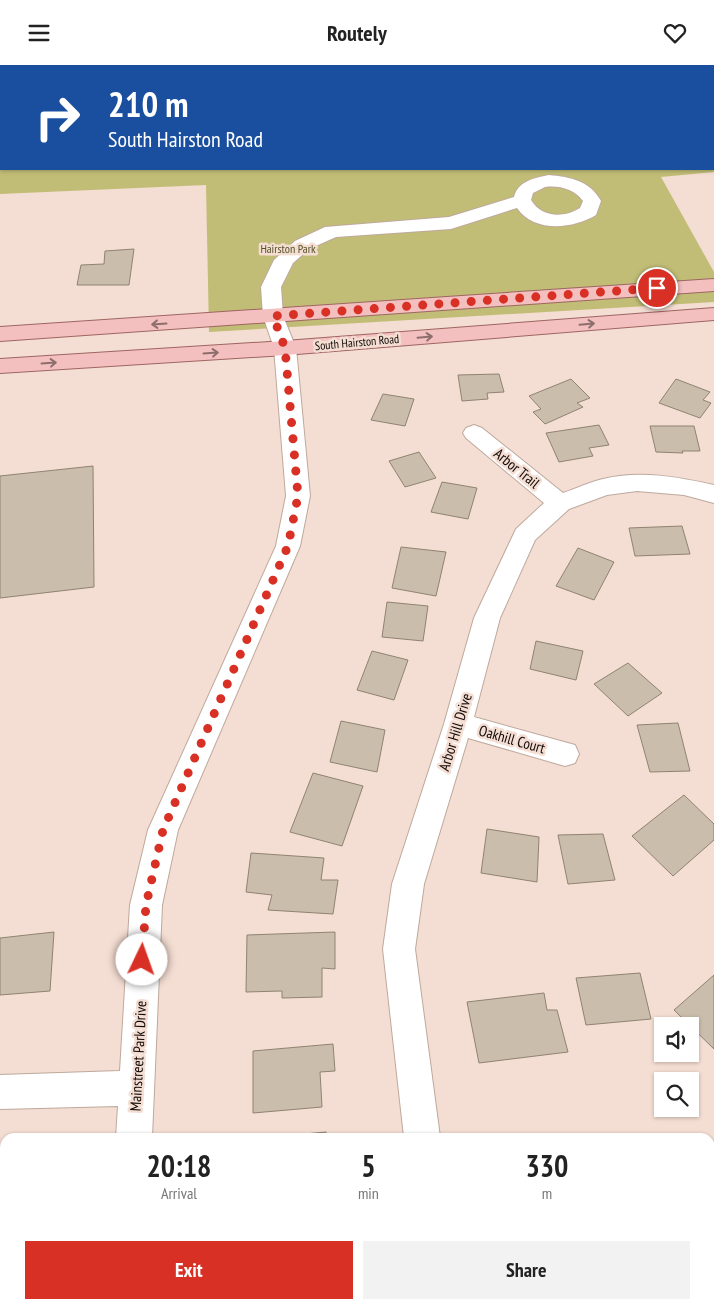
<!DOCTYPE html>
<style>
:root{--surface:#fff;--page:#f2f2f2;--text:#222;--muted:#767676;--accent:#d93025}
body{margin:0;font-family:"PT Sans Narrow",sans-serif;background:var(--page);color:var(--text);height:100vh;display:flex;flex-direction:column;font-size:19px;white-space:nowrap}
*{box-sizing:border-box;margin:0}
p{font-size:16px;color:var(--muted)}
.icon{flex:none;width:28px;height:28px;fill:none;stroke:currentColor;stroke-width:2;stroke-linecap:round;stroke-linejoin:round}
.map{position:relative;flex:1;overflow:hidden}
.panel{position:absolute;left:0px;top:1068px;width:715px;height:176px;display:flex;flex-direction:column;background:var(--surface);border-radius:15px 15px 0 0;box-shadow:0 1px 4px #0004}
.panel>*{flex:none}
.top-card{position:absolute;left:0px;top:0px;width:715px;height:105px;box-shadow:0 1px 4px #0004;background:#1a4fa0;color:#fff;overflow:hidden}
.controls{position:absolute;left:654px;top:952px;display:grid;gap:10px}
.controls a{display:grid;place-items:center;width:45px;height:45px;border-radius:0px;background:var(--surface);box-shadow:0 1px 4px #0004;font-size:25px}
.pin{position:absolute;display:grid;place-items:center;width:42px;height:42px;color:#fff;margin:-21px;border:2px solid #fff;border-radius:50%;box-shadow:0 1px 5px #0007}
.me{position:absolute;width:55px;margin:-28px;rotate:3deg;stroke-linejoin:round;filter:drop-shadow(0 0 4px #0008)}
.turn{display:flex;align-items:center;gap:18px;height:105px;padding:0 25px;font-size:22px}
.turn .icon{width:65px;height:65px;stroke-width:2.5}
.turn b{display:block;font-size:35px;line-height:42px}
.eta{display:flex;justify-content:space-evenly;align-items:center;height:85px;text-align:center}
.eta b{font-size:30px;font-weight:700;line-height:35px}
.action{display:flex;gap:10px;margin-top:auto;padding:10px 25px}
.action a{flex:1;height:58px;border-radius:0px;background:var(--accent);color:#fff;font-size:20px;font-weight:700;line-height:58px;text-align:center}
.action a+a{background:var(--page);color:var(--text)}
header{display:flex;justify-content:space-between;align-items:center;height:65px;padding:0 25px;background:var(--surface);font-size:22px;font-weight:700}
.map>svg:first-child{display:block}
.green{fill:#c2bd76;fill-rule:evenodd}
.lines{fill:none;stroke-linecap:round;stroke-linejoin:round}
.stream{fill:#cb6f98;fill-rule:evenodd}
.building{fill:#cabdab;stroke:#8f8371}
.minor-casing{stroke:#bea99d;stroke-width:2}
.major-casing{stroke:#9e6562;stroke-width:2}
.minor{fill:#fff;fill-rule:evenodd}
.major{fill:#f3c0bf;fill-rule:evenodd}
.oneway{stroke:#8d6e6c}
.route{stroke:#d93025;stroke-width:9;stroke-dasharray:0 16.2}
.labels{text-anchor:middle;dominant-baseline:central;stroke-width:5;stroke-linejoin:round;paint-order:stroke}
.far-park-label{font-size:12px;fill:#555227;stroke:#f4ddd2}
.far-street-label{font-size:12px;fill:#100906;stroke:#f4ddd2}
.street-label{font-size:15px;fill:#100906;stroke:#f4ddd2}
</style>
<header><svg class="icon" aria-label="menu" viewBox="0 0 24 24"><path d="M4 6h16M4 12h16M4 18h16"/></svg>Routely<svg class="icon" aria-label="heart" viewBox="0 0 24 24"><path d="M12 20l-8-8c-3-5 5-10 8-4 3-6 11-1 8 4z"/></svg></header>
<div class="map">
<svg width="714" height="1243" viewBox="0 0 714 1243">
<rect width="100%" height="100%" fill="#f4ddd2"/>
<path class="green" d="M0,0H714V107L661,112L714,207V237L209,267L206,120L0,129ZM1,1H714V104H1Z"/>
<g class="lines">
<path class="stream" d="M0,11H1V15H0Z"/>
</g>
<path class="building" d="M134,184L129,220H77L81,200L104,199L105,186Z
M499,309L504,327L487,328L488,334L462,336L458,310Z
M571,314L590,333L577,338L583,342L545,359L533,347L541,344L529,331Z
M676,314L710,327L703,335L711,338L700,353L659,338Z
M383,329L414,334L405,361L371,355Z
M599,360L609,380L589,383L593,391L559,397L546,368Z
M650,361H694L700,386H682L683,388L656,387Z
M419,387L436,413L405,422L389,396Z
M93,401L94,522L0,533V411Z
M442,417L477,423L468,454L431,447Z
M682,461L690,489L635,491L629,463Z
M401,482L446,487L436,531L392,523Z
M578,483L614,497L594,535L556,521Z
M387,537L428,541L423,576L382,572Z
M536,576L583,586L576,615L530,604Z
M372,586L408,595L394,635L357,625Z
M628,598L662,628L628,651L594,619Z
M341,656L385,665L377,707L330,697Z
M678,658L690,706L650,707L637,660Z
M313,708L363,721L342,781L290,767Z
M684,730L714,759V775L673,811L632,771Z
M487,764L539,772L537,817L481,808Z
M603,769L615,815L568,819L558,770Z
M251,788L324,793L321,815H338L333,849L268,845L272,830L246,827Z
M54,867L50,926L0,930V873Z
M335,867V904L322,903V932L282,933V926L246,927L247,870Z
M640,908L651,954L586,960L576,913Z
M714,910V984L674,945Z
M544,928L547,945H557L568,987L479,998L467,937Z
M333,979L335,1006L320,1007L322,1042L253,1048V986Z
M326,1067L327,1072H272Z
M0,1129L5,1130V1154L0,1165Z
M710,1211L714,1220V1243H636V1239H710Z
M298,1239H348L349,1243H299Z
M528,1239H589V1243H528Z"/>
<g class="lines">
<defs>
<path id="minor" d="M549,110C571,112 590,116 601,136L596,150C573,164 534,168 517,143L451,164L336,172L309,184L293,198L281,222L283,251L296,283L310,431L300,481L178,765L162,840L152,1072H116L118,1041L0,1044V1010L120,1006L130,840L148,765L276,481L286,431L274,283L263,251L261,222L274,195L295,176L325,162L449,152L514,132C518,116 534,113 549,110ZM545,122C558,120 575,124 583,136L580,143C564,153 542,153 531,135L533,128Z
M474,360L482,363L563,428C577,423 590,417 603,414C640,405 678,412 714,420V438L684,430L637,426L607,430L569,444L535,475L500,553L474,652L575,680L579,689L575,698L565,701L468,673L424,819L415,884L440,1072H404L383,884L392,819L444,659L474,553L516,464L544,438L466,373L463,368L466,363Z
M109,1239H147V1243H109Z
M421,1239H459V1243H421Z"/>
<path id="major" d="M714,214V226L0,276V262Z
M714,243V255L285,290L0,308V294L285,276Z"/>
</defs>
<use href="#minor" class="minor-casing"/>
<use href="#major" class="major-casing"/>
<use href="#minor" class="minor"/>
<use href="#major" class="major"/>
</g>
<defs><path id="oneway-shaft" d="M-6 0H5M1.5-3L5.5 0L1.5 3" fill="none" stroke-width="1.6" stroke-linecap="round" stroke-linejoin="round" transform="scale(1.25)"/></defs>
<g class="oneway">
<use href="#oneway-shaft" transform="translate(159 259) rotate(176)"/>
<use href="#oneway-shaft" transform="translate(587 259) rotate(-5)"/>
<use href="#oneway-shaft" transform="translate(425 272) rotate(-5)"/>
<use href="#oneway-shaft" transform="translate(211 288) rotate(-4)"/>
<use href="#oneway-shaft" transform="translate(49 298) rotate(-4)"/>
</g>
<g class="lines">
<path class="route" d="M142,895L146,840L163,765L288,481L298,431L285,283L273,251L657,223"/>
</g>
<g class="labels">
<g class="far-park-label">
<text x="288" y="183">Hairston Park</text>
</g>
<g class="far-street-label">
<text transform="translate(357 277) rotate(-5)">South Hairston Road</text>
</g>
<g class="street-label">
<text transform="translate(517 403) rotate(39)">Arbor Trail</text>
<text transform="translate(455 667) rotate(-73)">Arbor Hill Drive</text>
<text transform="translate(512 674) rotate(16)">Oakhill Court</text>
<text transform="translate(138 991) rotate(-87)">Mainstreet Park Drive</text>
</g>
</g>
</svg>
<div class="controls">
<a><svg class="icon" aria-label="sound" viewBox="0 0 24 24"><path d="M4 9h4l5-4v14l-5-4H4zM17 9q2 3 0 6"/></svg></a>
<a><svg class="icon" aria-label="search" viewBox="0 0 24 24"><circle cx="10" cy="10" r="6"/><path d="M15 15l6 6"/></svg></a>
</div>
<div class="pin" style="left:657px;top:223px;background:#d93025"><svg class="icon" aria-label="arrive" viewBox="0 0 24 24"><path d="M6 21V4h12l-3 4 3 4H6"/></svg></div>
<svg class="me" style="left:142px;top:895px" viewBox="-20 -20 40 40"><circle r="19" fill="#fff"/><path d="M0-13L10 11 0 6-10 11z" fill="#d93025"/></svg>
<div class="top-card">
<div class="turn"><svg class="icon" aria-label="right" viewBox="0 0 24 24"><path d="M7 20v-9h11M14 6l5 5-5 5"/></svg><div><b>210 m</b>South Hairston Road</div></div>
</div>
<section class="panel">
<div class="eta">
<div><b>20:18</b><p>Arrival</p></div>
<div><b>5</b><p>min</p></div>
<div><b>330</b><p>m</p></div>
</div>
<div class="action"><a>Exit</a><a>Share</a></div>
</section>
</div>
